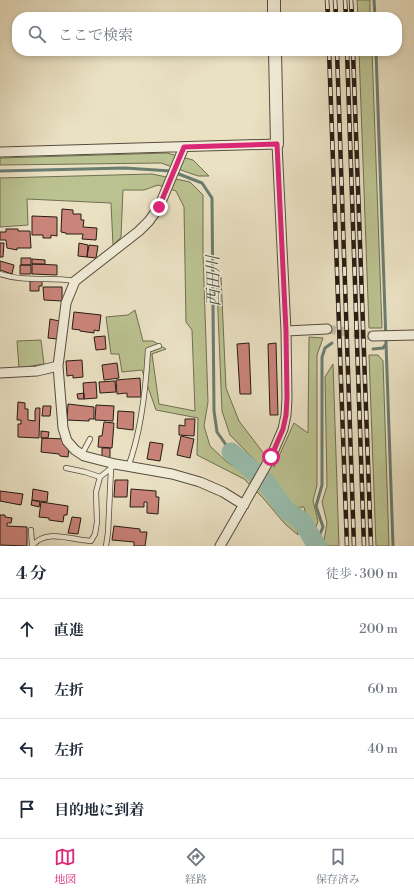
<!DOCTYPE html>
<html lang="ja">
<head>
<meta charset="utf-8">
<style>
	body { margin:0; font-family:"Libre Bodoni","Noto Serif JP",serif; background:#f6f6f7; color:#1f2937 }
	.stop { position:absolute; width:12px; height:12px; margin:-9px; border:3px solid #db2777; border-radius:50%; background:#fff }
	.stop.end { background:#db2777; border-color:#fff; box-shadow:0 1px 4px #0008 }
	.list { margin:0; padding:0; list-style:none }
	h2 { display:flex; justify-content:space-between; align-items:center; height:52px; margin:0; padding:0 16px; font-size:17px }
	h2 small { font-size:13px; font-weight:400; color:#747a83 }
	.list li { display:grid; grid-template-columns:26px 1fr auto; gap:12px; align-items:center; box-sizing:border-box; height:60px; padding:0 16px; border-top:1px solid #e0e1e3 }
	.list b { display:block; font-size:15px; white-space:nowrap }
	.list em { font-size:13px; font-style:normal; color:#747a83 }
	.icon { flex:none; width:22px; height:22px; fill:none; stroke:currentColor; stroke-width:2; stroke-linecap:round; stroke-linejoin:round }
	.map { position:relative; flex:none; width:414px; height:546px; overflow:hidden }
	.search { position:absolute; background:#fff; box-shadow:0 2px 6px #0003; left:12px; right:12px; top:12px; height:44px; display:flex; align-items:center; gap:10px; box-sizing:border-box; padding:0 14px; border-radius:16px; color:#747a83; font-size:15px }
	.sheet { height:292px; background:#fff }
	nav { display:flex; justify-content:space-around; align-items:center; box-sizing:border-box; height:56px; border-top:1px solid #e0e1e3; background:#fff; font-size:11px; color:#747a83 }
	nav a { display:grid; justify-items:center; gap:2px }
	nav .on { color:#db2777 }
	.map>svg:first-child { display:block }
	.green { fill:#bbc291; stroke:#706f52 }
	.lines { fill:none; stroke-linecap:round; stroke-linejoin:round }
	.stream { stroke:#6a7d71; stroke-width:3 }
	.river { stroke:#98beaf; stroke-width:19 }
	.building { fill:#ca847a; stroke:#261c14 }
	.minor-tunnel { stroke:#c3baa0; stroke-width:9; stroke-dasharray:9 4.5; stroke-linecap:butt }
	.service-casing { stroke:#574d40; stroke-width:6 }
	.minor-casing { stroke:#574d40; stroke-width:11 }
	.tertiary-casing { stroke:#574d40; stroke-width:14 }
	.service { stroke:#f1ecd8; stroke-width:4.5 }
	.minor { stroke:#f1ecd8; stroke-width:9 }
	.tertiary { stroke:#f1ecd8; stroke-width:12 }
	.rail-casing { stroke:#261c14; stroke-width:4.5 }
	.rail { stroke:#f1ecd8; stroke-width:3; stroke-dasharray:9; stroke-linecap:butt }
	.route { stroke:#db2777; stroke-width:5 }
	.labels { text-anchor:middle; stroke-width:3; stroke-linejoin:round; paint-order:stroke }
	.water-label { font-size:17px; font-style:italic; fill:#4e554a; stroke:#f1ecd8 }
</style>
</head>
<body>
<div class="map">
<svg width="414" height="546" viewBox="0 0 414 546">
	<rect width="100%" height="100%" fill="#eae1c3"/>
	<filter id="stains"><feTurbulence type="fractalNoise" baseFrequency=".005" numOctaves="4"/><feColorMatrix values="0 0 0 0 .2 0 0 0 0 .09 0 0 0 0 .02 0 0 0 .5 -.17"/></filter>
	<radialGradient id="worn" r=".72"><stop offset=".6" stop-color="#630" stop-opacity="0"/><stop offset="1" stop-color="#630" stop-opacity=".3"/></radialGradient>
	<path class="green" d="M357 0H370V17H358Z
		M359 51H372L382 328H369Z
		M167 153 193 160 209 176H198L161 163 0 165V158Z
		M152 174 190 182 203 195V252L208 402 204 426 210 446 227 462 259 482 297 528 298 535 285 524 263 498 244 479 197 455 198 418 156 410 142 370 122 372 119 354H111L106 317 128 315 135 310 143 341H153L166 349 152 354 159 404 195 411 192 330 186 322 184 207 176 191 158 185 144 190H123L121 237 113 245 111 203 27 199 28 225 0 227V178Z
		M221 277 226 388 239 421 274 467 294 423 308 433 309 337 323 338 317 355V485L313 501 318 521 315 530 307 520 304 507 289 508 270 476 230 435 222 411 217 288Z
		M41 340 44 364 19 368 17 341Z
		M369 355H378L383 361 389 546H376Z
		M333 364 339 546H323L327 523 322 502 327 486 325 377Z"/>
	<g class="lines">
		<path class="stream" d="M374 0 375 17
			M376 51 393 546
			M0 171 125 168 171 171 202 183 212 198 214 411 217 432 231 452
			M373 349 383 348 386 344
			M316 543 323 527 316 506 322 485V357L325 348 332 343"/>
		<path class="river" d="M231 452 265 481 286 510 302 521 317 546"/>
	</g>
	<path class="building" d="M62 209 73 210V214H81V220H84L83 227 97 228 96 240 82 239 83 234H66V233L61 232Z
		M32 216 57 217V236L51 235V238H43V235H32Z
		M6 229H18V231H30L31 248H17V250L7 248 6 240H0V232H6Z
		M0 243H4L3 257H0Z
		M79 243 88 245 87 257 78 256Z
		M89 245 98 246 96 258 87 257Z
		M21 258H31V265H21Z
		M32 259 45 260V264H32Z
		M0 261 14 265 12 274 0 270Z
		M32 264 57 265V275L32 274Z
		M20 265H31V274H20Z
		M30 281H42V286H39V291H30Z
		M43 287H62V301L44 300Z
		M74 312 101 315 99 331 94 330V333L80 331V330L72 329Z
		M50 319 59 321 57 339 48 338Z
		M105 336 106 349 96 350 94 337Z
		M249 343 251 394H240L237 344Z
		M276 343 278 415H270L268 344Z
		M82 360 83 377 73 378V375L67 376 66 361Z
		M117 363 119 378 104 380 102 365Z
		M140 378 141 397H127V393L117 394 116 380Z
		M115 381 116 392 100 393 99 382Z
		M96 382 97 398 84 399 83 383Z
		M84 393V399H78L77 394Z
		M18 402 25 403V409H28V420L35 421V411L36 408H40L39 438 18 437V424H21V420H17Z
		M68 404 94 407V419H89V421L67 420Z
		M96 405 114 406 113 421 95 420Z
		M43 406H51L50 416H42Z
		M118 411 134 412 133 430 117 428Z
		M185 419H195L194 436 179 435V425L185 426Z
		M104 422 114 423 112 448 98 447 99 436H102Z
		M41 431 49 432 48 438H41Z
		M181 436 194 439 190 458 177 455Z
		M42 438 64 439 69 446 68 457 60 456 59 454 41 452Z
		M150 442 163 444 160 461 147 459Z
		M102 448H110V458L102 457Z
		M115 480H128L127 497H114Z
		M33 489 48 492 47 502 32 500Z
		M131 489 156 491V497H159L158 514 147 513V502H144V507H130Z
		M0 491 23 494 21 505 0 501Z
		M32 500 40 502 39 507 31 505Z
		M41 502 68 506 67 515H64L63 522 49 520V518L39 517Z
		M0 515H5V517L12 518 11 523H7V526L27 527V546L0 545Z
		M72 517 81 518 78 534 68 533Z
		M114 526 140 529V532H147L145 546H134V542L112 540Z"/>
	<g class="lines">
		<path class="minor-tunnel" d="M327 329 373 336"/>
		<g class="service-casing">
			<path id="service" d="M0 274C24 282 50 277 75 281
				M82 454 90 439
				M128 467C141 433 146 386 148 350L159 346
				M66 468 85 472 100 477
				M31 530 32 545
				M32 546C46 528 72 540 91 541L95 534 97 522 96 492 100 477 115 465
				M106 546 108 533 111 469"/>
		</g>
		<g class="minor-casing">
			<path id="minor" d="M184 147 159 207 149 221 139 231 75 281 66 303 58 366 63 428 67 441 75 450 84 456 115 464 172 474 200 482 223 492 244 505
				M0 152 277 144 286 331 287 398 286 415 283 429 271 457 220 546
				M286 331 327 329
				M373 336 414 335
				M0 373 37 371 58 366"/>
		</g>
		<g class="tertiary-casing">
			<path id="tertiary" d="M274 0V17
				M275 51 277 144"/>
		</g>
		<use href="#service" class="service"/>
		<use href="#minor" class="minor"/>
		<use href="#tertiary" class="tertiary"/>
		<g class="rail-casing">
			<path id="rail" d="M327 0 328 17
				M335 0 336 17
				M345 0 346 17
				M351 0 352 17
				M329 51 347 546
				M337 51 354 546
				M347 51 364 546
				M353 51 371 546"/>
		</g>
		<use href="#rail" class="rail"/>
	</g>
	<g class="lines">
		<path class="route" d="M159 207 184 147 277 144 286 331 287 398 286 415 283 429 271 457"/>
	</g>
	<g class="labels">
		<g class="water-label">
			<text transform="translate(213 281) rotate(-91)" y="6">西田川</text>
		</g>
	</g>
	<rect width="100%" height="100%" filter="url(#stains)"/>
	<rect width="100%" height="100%" fill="url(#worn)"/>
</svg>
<div class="stop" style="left:271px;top:457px"></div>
<div class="stop end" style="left:159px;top:207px"></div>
<div class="search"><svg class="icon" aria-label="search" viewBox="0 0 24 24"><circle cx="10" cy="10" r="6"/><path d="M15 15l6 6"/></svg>ここで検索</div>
</div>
<section class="sheet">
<h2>4 分<small>徒歩 · 300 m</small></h2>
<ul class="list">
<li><svg class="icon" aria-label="ahead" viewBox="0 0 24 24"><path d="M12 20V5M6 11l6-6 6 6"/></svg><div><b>直進</b></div><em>200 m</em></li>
<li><svg class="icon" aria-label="left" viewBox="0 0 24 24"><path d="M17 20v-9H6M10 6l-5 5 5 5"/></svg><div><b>左折</b></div><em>60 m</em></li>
<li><svg class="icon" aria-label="left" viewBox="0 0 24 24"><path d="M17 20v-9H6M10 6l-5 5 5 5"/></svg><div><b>左折</b></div><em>40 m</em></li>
<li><svg class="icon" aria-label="arrive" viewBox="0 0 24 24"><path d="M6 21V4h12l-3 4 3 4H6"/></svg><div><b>目的地に到着</b></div></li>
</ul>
</section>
<nav>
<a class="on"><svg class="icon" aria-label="map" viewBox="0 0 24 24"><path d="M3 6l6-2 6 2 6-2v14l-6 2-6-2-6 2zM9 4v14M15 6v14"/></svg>地図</a>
<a><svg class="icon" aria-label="directions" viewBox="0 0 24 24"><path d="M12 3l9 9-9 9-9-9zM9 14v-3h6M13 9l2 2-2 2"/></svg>経路</a>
<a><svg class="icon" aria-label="saved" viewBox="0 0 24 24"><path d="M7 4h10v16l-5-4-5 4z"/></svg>保存済み</a>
</nav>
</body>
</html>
